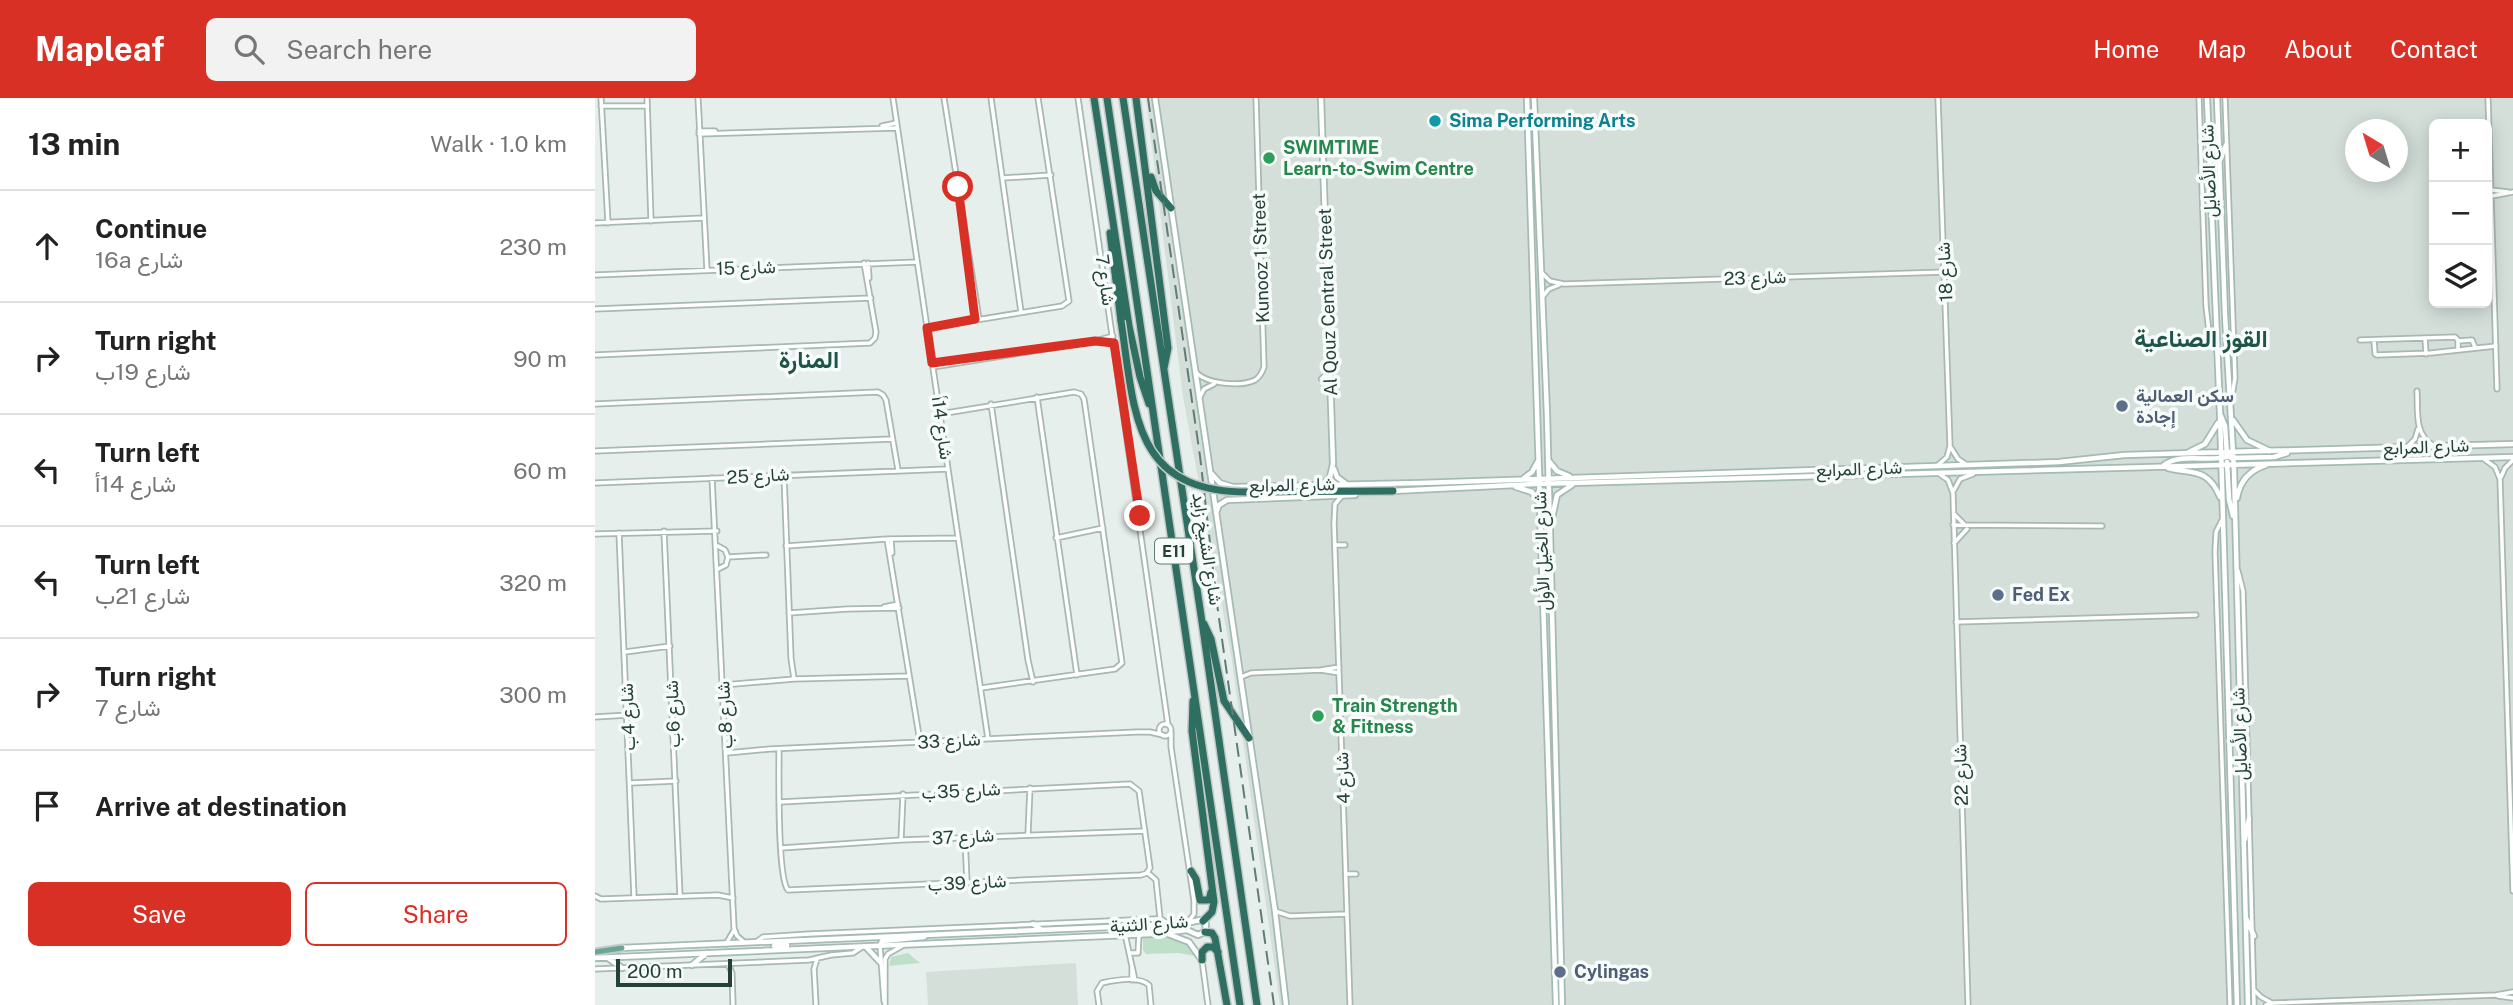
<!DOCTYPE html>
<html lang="en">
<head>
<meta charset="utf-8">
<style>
	body { margin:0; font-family:"Public Sans",Vazirmatn,sans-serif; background:#f2f2f2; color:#222 }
	.controls { position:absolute; right:21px; top:21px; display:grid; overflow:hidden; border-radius:10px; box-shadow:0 4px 18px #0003 }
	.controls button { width:63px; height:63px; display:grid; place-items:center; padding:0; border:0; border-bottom:2px solid #e0e0e0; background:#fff; color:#222; font:35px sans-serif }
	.compass { position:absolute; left:1750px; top:21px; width:63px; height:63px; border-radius:50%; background:#fff; box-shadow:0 4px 18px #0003; rotate:322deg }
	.scale { position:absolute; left:21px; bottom:18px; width:116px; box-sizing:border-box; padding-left:7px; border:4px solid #24423a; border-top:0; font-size:19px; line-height:24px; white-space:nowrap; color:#24423a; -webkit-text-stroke:5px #f7fbf9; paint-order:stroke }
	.stop { position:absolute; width:21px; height:21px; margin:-16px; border:5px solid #d93025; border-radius:50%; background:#fff }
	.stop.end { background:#d93025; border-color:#fff; box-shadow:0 2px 7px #0008 }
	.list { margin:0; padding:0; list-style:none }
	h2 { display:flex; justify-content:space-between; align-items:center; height:91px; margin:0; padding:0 28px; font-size:30px }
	h2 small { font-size:23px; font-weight:400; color:#767676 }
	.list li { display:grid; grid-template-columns:46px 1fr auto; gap:21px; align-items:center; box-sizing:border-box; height:112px; padding:0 28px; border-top:2px solid #e0e0e0 }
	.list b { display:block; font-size:26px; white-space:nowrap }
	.list p { margin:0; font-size:23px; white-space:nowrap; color:#767676 }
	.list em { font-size:23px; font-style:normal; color:#767676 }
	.actions { display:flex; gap:14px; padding:21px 28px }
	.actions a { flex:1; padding:16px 0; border:2px solid #d93025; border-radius:10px; text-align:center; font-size:24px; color:#d93025 }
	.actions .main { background:#d93025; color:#fff }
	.icon { flex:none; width:38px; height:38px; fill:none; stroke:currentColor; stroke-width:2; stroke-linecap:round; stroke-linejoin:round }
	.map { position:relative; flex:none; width:1918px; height:907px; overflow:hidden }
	header { display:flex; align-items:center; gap:42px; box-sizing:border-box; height:98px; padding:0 35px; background:#d93025; color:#fff }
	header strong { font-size:33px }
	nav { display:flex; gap:38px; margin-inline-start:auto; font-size:24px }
	.search { width:490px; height:63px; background:#f2f2f2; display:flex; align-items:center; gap:18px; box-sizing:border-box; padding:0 24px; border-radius:10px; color:#767676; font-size:26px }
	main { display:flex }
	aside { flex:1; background:#fff }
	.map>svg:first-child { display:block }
	.built { fill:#d4dfda; fill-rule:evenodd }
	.green { fill:#bfe0c8 }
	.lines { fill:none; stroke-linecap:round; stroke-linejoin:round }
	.street-casing { stroke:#a8b8b2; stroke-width:7 }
	.secondary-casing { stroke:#a4bbb3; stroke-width:8 }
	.primary-casing { stroke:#c2cac8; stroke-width:9 }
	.highway-casing { stroke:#c2cac8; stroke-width:10 }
	.street { stroke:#fff; stroke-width:3.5 }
	.secondary { stroke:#fff; stroke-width:4.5 }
	.primary { stroke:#6aa596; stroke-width:5 }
	.highway { stroke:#2f6f62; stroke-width:7 }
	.rail { stroke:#5f7d75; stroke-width:2; stroke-dasharray:14 7; stroke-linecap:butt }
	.highway-bridge-casing { stroke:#c2cac8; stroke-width:10; stroke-linecap:butt }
	.highway-bridge { stroke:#2f6f62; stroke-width:7 }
	.route { stroke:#d93025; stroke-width:9 }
	.culture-dot { fill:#0f9aa8; stroke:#f7fbf9; stroke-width:2.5 }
	.leisure-dot { fill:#2e9e5b; stroke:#f7fbf9; stroke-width:2.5 }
	.service-dot { fill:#5c6f8a; stroke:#f7fbf9; stroke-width:2.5 }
	.labels { text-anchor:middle; stroke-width:7; stroke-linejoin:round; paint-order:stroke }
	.shield { fill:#f7fbf9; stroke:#637a73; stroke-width:2 }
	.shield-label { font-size:16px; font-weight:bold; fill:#24423a }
	.culture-label { font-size:18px; font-weight:bold; fill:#0d838f; stroke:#f7fbf9; text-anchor:start }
	.leisure-label { font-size:18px; font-weight:bold; fill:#27864d; stroke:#f7fbf9; text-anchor:start }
	.street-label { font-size:18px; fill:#24423a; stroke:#f7fbf9 }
	.service-label { font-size:18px; font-weight:bold; fill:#4e5e75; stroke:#f7fbf9; text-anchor:start }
	.district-label { font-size:24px; font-weight:bold; fill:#1f5548; stroke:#f7fbf9 }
</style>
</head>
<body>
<header>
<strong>Mapleaf</strong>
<div class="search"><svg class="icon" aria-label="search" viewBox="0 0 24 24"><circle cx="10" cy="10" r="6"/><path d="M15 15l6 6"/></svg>Search here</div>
<nav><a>Home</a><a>Map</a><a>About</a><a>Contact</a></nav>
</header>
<main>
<aside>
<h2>13 min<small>Walk · 1.0 km</small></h2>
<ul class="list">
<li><svg class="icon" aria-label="ahead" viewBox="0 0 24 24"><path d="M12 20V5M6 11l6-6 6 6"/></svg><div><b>Continue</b><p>16a شارع</p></div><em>230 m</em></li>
<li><svg class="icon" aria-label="right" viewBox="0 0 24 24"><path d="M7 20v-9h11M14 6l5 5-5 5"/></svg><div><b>Turn right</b><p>شارع 19ب</p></div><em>90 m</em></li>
<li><svg class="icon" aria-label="left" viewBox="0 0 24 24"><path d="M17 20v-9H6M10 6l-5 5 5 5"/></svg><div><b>Turn left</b><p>شارع 14أ</p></div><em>60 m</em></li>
<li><svg class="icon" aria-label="left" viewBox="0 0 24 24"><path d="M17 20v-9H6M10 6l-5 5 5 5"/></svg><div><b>Turn left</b><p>شارع 21ب</p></div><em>320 m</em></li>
<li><svg class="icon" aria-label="right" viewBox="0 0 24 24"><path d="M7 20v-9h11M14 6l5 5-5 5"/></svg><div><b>Turn right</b><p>شارع 7</p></div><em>300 m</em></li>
<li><svg class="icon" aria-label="arrive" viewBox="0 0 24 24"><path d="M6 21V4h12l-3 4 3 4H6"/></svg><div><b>Arrive at destination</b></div></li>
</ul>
<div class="actions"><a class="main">Save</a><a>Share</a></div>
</aside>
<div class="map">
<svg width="1918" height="907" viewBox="0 0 1918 907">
	<rect width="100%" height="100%" fill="#e6efeb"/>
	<path class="built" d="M551 0H1918V907H685L636 557 588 299ZM1839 26H1892V205H1839ZM1760 32H1802V74H1760Z
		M481 865 483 907H333L331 874Z"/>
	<path class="green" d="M552 839C573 838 592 837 601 858L583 855 551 856 548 852V841Z
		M313 855 325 865 294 868 296 859Z"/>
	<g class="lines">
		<g class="street-casing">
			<path id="street" d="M6 0 13 125
				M52 0 56 123
				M103 0 112 172
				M298 0 393 641
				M349 0 384 221
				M396 0 426 214
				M483 0 573 627
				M1343 0 1355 348 1352 359 1343 367
				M1604 0 1611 208 1614 234 1621 251
				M1630 0 1640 280 1636 304
				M1893 0 1902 291
				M6 8H52
				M287 28 301 25
				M104 33H120
				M104 36 301 30
				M408 80 456 77
				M1896 92 1913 94
				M1897 98 1918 94
				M0 125 108 120
				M273 165 274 180
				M947 175 955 183 969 186 1350 174
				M0 177 322 164
				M948 198 954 191 964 187
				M0 211 276 200
				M332 230 467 208 474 203 443 0
				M1830 240 1831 256
				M1765 242 1860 239 1863 242V252
				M1779 242 1780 256 1782 257 1836 255 1901 248
				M502 243 519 245
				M1863 243 1877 242 1880 249
				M0 257 275 245 280 240 281 234 269 165
				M338 269 500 243 518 238
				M601 274C611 286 646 289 660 282 665 279 667 275 669 269L661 0
				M1822 293C1823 312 1819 337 1838 347
				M442 299 482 577
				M605 299 609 291 619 286
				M0 306 283 294 288 297 291 302 303 372
				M396 306 433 562 438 584
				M345 316 479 294 486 296 489 301 527 565 520 571 386 590
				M1813 348 1820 341 1823 331
				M1356 350 1363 361 1372 367
				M0 353 297 341
				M1889 361 1900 369 1905 381 1918 793
				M1343 375 1353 382 1358 395 1373 907
				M189 377 196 560 199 581
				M1906 379 1910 370 1918 362
				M117 380 139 830 142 838 149 844
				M0 385 353 371
				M1359 392 1365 381 1378 376
				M746 399 740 406 739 425 755 907
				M1359 416 1370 427
				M1627 422 1621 434 1620 454 1635 907
				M1358 427 1507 428
				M69 433 85 798
				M24 435 39 799
				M0 436 122 433
				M461 440 508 430
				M292 441 325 644
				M296 441 297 455
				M1359 445 1372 431
				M740 447H750
				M123 448 130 452 133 459 131 467 123 471
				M191 448 292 441 363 440
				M133 459 171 457
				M1643 473 1648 493 1659 907
				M289 509 303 506
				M194 515 252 511 304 510
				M1361 524 1601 517
				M30 554 75 548
				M726 572 744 569
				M646 579 656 575 726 572 744 575
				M128 587 199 581 314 578
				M0 619 33 617
				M564 632a6 6 0 1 1 12 0a6 6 0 1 1-12 0Z
				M576 635V649L599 803V816L593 824
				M184 651C184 673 182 780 193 792L546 777 552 775 555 770 544 693 535 686 185 704
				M132 655 175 651 542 634H555L568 637
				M36 685 81 683
				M433 736 435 690
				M370 739 372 785
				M306 742 308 696
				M186 750 306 742 550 733
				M552 774 561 782 565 820
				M751 776H761
				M0 798 6 801 123 797 138 800
				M680 813 695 818 752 816
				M530 836 540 882
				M161 844 168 839 214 836 559 821H566L575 827
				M131 846 139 832
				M285 848 289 903
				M534 855H543L544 836
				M607 862 613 907
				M133 866 137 875 138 907
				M0 871 214 862 236 857 258 855 267 849
				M537 882V869
				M1659 892 1666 899 1675 904
				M1903 898 1918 900
				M221 907 219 871 222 861
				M290 907V861L293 856 307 848
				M504 907 502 893 507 885C520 882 544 878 554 887L556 907
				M1671 907 1677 905 1901 897 1918 894"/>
		</g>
		<g class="secondary-casing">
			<path id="secondary" d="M560 0 680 813 691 907
				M726 0 738 366 735 379 728 386
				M932 0 961 907
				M939 0 952 316 967 907
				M1612 0 1625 316 1642 907
				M1622 0 1630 217 1639 372 1653 907
				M1625 62 1631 47
				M727 281 735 273
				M1626 318 1630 328 1632 357
				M1638 322 1652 342 1675 353
				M1594 354 1610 346 1623 325
				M1636 360 1679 359 1692 355
				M953 362 962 373 974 378
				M1632 364 1634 401 1638 418
				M1569 367C1587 354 1615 365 1635 358
				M1573 370C1598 376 1613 370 1625 399
				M739 371 742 379 750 385
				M615 374 625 385 638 389 825 385 1464 364 1529 357 1918 346
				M929 380 937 374 943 363
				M921 389 937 394 944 405
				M797 393 939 386 1918 359
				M1642 400C1645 382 1655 372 1671 367
				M621 415 624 407 632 402 760 397
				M956 425 962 397 977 387
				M1650 741 1654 721
				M1651 820 1659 838
				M438 826 447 832
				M573 836 594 844 606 861
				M179 848H192L191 843
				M285 848 287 843 329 839
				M271 849 285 864
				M0 860 557 836 592 832 603 837 610 834 611 826 605 822 587 826 25 850
				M13 860 27 870
				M97 867 112 855"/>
		</g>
		<g class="primary-casing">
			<path id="primary" d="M0 854 27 850"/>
		</g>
		<g class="highway-casing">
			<path id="highway" d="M499 0 534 228 545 279 554 306
				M512 0 645 907
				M528 0 607 524 662 907
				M541 0 573 250 569 270
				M556 79 561 93 576 110
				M515 135 526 223
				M657 394 798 393
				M609 526 616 541 629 603 654 640
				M598 603 597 633 619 804 617 814 608 823
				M596 773 601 781 605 802H614L616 794
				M610 834 617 835 620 840 632 907
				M607 862V854L612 849H618L623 854"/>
		</g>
		<use href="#street" class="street"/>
		<use href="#secondary" class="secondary"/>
		<use href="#primary" class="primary"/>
		<use href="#highway" class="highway"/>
		<path class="rail" d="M553 0 605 358 622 506 679 907"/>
		<g class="highway-bridge-casing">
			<path id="highway-bridge" d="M526 223C540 315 537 396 657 394"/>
		</g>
		<use href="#highway-bridge" class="highway-bridge"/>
	</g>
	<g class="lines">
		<path class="route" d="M363 89 380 221 332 230 337 265 500 243 519 245 545 418"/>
	</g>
	<circle class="culture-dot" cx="840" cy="23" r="7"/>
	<g class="leisure-dot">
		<circle cx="674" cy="60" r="7"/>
		<circle cx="723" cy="618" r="7"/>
	</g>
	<g class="service-dot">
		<circle cx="1527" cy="308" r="7"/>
		<circle cx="1403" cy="497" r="7"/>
		<circle cx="965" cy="874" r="7"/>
	</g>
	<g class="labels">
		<rect class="shield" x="560" y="440.5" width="38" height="25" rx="5"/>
		<g class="shield-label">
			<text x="579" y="459">E11</text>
		</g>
		<g class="culture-label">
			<text x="854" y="29">Sima Performing Arts</text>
		</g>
		<g class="leisure-label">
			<text x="688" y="56">SWIMTIME<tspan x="688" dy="21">Learn-to-Swim Centre</tspan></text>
			<text x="737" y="614">Train Strength<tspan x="737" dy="21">&amp; Fitness</tspan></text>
		</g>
		<g class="street-label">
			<text transform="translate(1614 73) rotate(-92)" y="6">شارع الأصايل</text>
			<text transform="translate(666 160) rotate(-92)" y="6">Kunooz 1 Street</text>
			<text transform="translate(151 170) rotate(-2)" y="6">شارع 15</text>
			<text transform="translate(1350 174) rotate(-93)" y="6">شارع 18</text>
			<text transform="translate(1160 180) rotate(-2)" y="6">شارع 23</text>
			<text transform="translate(510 182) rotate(82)" y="6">شارع 7</text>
			<text transform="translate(733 204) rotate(-92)" y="6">Al Qouz Central Street</text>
			<text transform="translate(347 330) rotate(82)" y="6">شارع 14أ</text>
			<text transform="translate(1831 349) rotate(-2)" y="6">شارع المرابع</text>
			<text transform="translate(1264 371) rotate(-2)" y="6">شارع المرابع</text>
			<text transform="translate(163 378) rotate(-3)" y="6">شارع 25</text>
			<text transform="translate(697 387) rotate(-1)" y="6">شارع المرابع</text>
			<text transform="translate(612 451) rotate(81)" y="6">شارع الشيخ زايد</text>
			<text transform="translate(947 453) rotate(-92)" y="6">شارع الخيل الأول</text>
			<text transform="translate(78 616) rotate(-92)" y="6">شارع 6ب</text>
			<text transform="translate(130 617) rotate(-93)" y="6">شارع 8ب</text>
			<text transform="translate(33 619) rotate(-92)" y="6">شارع 4ب</text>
			<text transform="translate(1645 636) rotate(-92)" y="6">شارع الأصايل</text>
			<text transform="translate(354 643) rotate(-3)" y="6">شارع 33</text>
			<text transform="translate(1366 677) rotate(-92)" y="6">شارع 22</text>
			<text transform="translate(748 680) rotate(-92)" y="6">شارع 4</text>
			<text transform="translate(366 693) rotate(-3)" y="6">شارع 35ب</text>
			<text transform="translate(368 739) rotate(-3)" y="6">شارع 37</text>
			<text transform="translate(372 785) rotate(-3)" y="6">شارع 39ب</text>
			<text transform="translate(554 826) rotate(-4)" y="6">شارع الثنية</text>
		</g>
		<g class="service-label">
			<text x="1541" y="304">سكن العمالية<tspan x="1541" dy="21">إجادة</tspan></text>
			<text x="1417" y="503">Fed Ex</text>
			<text x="979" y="880">Cylingas</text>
		</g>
		<g class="district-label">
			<text x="1606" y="249">القوز الصناعية</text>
			<text x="214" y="270">المنارة</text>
		</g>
	</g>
</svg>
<div class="controls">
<button>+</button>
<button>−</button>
<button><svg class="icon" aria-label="layers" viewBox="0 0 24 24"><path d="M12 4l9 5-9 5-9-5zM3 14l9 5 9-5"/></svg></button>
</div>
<svg class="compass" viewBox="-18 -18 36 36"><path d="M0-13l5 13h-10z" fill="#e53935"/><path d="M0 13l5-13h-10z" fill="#767676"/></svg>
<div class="scale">200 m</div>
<div class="stop" style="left:363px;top:89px"></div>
<div class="stop end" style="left:545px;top:418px"></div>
</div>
</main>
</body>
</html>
